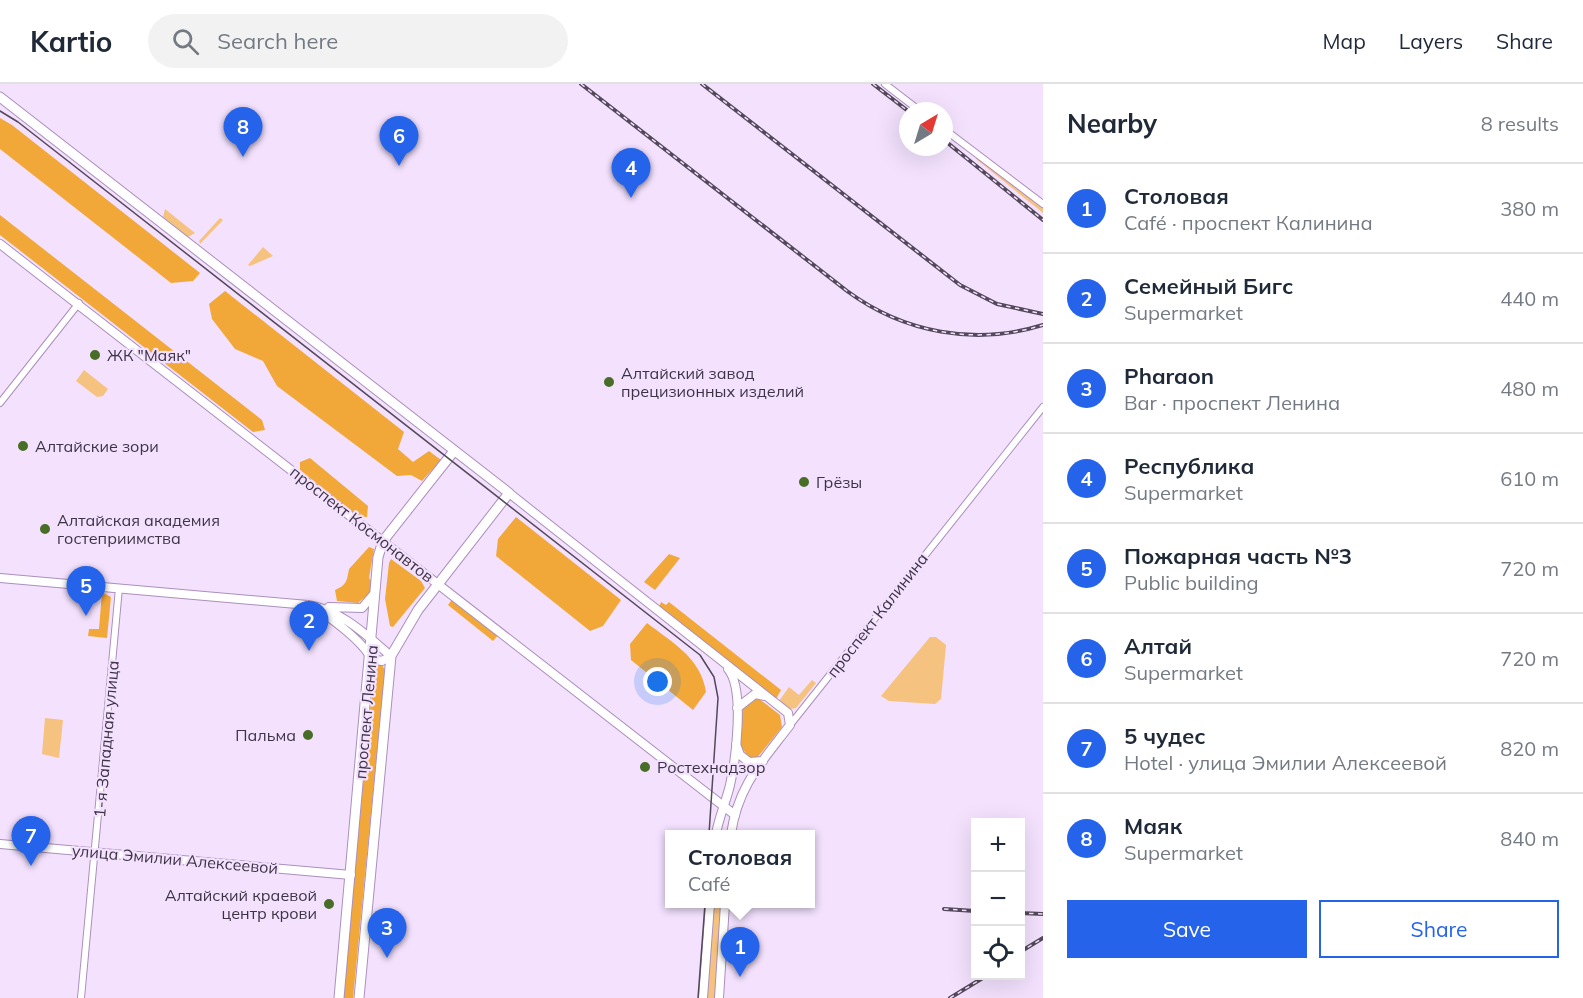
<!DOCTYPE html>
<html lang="en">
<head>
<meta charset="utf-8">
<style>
	body { margin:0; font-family:Mulish,sans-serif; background:#f2f2f3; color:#1f2937 }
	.controls { position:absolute; right:18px; bottom:18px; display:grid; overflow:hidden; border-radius:0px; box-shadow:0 6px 24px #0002 }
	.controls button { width:54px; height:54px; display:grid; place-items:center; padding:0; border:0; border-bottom:2px solid #e0e1e3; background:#fff; color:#1f2937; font:30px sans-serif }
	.compass { position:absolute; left:899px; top:18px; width:54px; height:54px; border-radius:50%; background:#fff; box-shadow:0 6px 24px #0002; rotate:38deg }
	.you { position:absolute; left:658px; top:598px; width:21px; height:21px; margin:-15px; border:4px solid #fff; border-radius:50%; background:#1a73e8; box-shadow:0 0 0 9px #1a73e833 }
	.badge { display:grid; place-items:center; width:39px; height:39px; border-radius:50%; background:#2563eb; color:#fff; font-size:20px; font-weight:700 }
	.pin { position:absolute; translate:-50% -50px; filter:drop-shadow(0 2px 3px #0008) }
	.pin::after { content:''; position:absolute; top:32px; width:21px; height:18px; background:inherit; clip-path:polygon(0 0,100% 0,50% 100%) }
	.popup { position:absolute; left:665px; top:746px; width:150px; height:78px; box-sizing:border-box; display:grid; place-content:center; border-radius:0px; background:#fff; filter:drop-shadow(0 2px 4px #0005); font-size:20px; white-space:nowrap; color:#747a83 }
	.popup b { font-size:22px; color:#1f2937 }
	.popup::after { content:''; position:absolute; left:50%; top:100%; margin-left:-12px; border:12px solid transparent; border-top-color:#fff }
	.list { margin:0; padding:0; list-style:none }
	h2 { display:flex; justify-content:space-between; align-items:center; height:78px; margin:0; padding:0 24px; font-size:26px }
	h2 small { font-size:20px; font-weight:400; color:#747a83 }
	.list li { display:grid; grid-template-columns:39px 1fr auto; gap:18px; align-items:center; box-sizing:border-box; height:90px; padding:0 24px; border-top:2px solid #e0e1e3 }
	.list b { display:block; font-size:22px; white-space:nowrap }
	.list p { margin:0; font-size:20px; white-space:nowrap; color:#747a83 }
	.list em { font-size:20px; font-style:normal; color:#747a83 }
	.actions { display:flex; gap:12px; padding:18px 24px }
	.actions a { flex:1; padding:14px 0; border:2px solid #2563eb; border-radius:0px; text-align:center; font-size:21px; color:#2563eb }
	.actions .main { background:#2563eb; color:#fff }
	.icon { flex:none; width:33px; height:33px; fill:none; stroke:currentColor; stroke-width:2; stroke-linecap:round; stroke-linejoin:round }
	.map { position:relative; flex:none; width:1043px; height:914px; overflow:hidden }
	header { display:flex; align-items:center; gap:36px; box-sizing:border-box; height:84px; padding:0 30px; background:#fff; border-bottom:2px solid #e0e1e3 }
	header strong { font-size:28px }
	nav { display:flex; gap:33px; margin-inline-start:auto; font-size:21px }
	.search { width:420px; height:54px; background:#f2f2f3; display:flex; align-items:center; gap:15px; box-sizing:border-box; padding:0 21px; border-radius:33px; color:#747a83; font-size:22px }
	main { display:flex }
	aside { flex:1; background:#fff }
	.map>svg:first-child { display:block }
	.green { fill:#f6c27f }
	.forest { fill:#f2a839 }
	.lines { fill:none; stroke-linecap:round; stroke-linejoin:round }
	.minor-casing { stroke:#ab8fbc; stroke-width:8 }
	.tertiary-casing { stroke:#ab8fbc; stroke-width:10 }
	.secondary-casing { stroke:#ab8fbc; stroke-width:10 }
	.primary-casing { stroke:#ab8fbc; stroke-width:11 }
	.minor { stroke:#fff; stroke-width:6 }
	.tertiary { stroke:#fff; stroke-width:8 }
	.secondary { stroke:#fff; stroke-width:8 }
	.primary { stroke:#fff; stroke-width:9 }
	.tram { stroke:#54485b; stroke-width:1.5 }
	.rail-casing { stroke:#54485b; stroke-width:4 }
	.rail { stroke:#f3e1fe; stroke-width:1.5; stroke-dasharray:4.5; stroke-linecap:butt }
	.poi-dot { fill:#486d27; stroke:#f3e1fe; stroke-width:2 }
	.labels { text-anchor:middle; stroke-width:4.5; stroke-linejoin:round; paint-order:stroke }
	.poi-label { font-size:16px; fill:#3e3345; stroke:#f3e1fe; text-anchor:start }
	.street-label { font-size:16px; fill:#3e3345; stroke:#f3e1fe }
</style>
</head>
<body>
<header>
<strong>Kartio</strong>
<div class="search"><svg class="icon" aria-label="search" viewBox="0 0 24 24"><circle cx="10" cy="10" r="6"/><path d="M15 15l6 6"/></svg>Search here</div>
<nav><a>Map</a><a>Layers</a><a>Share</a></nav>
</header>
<main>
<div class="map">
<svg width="1043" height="914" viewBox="0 0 1043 914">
	<rect width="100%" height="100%" fill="#f3e1fe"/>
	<path class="green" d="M976 72 1043 123V129L976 75Z
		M165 125 195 149 188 153 163 133Z
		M220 134 223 136 200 160 199 157Z
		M263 163 273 172 250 182 248 181Z
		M84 286 108 305 103 312 97 313 76 297Z
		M930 553H936L946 561 941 615 935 620 889 617 881 612Z
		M812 596 816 599 796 624 790 625 779 617 789 603 799 611Z
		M45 634 63 636 59 674 42 670Z
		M713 820H722L715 914H707Z"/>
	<path class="forest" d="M0 34 12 41 200 189 193 197 171 199 0 65Z
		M0 131 262 336 265 346 253 348 0 151Z
		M225 207 404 348 398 365 413 378 429 367 441 376 422 397 411 391 397 392 277 302 263 277 235 265 212 235 209 220Z
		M310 374 368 422 367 433H359L300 386V378Z
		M516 433 621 516 603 542 590 547 496 472 498 455Z
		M369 463 374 465 369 494 372 498 371 508 358 519 337 517 335 506C347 501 347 496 349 485Z
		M669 470 680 474 655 506 644 498Z
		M391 475 421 497 425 504 393 543 390 542 385 515 389 479Z
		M102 508 111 513 107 554 88 552 89 545H99Z
		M453 514 499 550 493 557 448 521Z
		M661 518 666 521 669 518 781 606 776 615 659 523Z
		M647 539C673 559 701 574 706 608L693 626 631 576 630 560Z
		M377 580 382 581 385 586 353 914H343L374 584Z
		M752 614H758L780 631 782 643 757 674 750 675 739 660 743 622Z"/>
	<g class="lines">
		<g class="minor-casing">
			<path id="minor" d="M885 0 920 27
				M944 45 1043 120
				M0 319 79 219
				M790 641 1043 323
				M81 914 119 504"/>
		</g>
		<g class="tertiary-casing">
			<path id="tertiary" d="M0 160 735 731
				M0 494 308 521C341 526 366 551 391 572L382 577 371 575C365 559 324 527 308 521
				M329 523 362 524 373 511
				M0 760 351 791"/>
		</g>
		<g class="secondary-casing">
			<path id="secondary" d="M509 409 788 629 790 641C761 679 738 702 731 750
				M737 624 755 610 765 612
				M736 660 740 671 749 678 763 677
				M716 750C719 733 726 718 730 701 736 675 745 605 728 585
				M703 914 710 820
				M719 914 725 820"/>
		</g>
		<g class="primary-casing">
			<path id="primary" d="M0 13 509 409 418 526 391 572 359 914
				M339 914 378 473 383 457 454 367"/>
		</g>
		<use href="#minor" class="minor"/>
		<use href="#tertiary" class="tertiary"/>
		<use href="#secondary" class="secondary"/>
		<use href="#primary" class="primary"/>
		<path class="tram" d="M0 27 18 38 700 571 714 593 718 614 709 750
			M698 914 705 820"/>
		<g class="rail-casing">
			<path id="rail" d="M581 0 847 207C904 249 975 262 1043 241
				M702 0 960 201 997 220 1043 230
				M873 0 908 27
				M944 56 1043 136
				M944 825 975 827
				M1020 829 1043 830
				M1020 868 1043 854
				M950 914 986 892"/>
		</g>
		<use href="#rail" class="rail"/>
	</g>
	<g class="poi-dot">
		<circle cx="95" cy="271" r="6"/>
		<circle cx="609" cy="298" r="6"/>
		<circle cx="23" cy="362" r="6"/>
		<circle cx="804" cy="398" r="6"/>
		<circle cx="45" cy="445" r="6"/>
		<circle cx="308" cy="651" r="6"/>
		<circle cx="645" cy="683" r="6"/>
		<circle cx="329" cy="820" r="6"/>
	</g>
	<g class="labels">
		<g class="poi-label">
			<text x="107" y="277">ЖК "Маяк"</text>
			<text x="621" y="295">Алтайский завод<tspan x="621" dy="18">прецизионных изделий</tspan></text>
			<text x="35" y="368">Алтайские зори</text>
			<text x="816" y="404">Грёзы</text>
			<text x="57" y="442">Алтайская академия<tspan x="57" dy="18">гостеприимства</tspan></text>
			<text x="296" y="657" text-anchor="end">Пальма</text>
			<text x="657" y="689">Ростехнадзор</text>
			<text x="317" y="817" text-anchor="end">Алтайский краевой<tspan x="317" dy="18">центр крови</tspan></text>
		</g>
		<g class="street-label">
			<text transform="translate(362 440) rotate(38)" y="6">проспект Космонавтов</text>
			<text transform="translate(877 531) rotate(-52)" y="6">проспект Калинина</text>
			<text transform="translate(366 628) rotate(-85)" y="6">проспект Ленина</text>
			<text transform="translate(106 655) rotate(-85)" y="6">1-я Западная улица</text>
			<text transform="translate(175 775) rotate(5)" y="6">улица Эмилии Алексеевой</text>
		</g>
	</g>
</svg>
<div class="controls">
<button>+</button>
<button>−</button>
<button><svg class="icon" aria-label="locate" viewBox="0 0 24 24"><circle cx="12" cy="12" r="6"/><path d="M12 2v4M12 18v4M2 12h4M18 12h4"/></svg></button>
</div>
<svg class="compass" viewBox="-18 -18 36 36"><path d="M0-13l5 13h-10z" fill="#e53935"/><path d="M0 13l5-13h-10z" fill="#747a83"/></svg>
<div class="you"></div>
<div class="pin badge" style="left:740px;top:893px">1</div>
<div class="popup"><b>Столовая</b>Café</div>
<div class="pin badge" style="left:309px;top:567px">2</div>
<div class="pin badge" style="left:387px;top:874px">3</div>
<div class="pin badge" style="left:631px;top:114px">4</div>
<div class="pin badge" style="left:86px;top:532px">5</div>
<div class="pin badge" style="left:399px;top:82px">6</div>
<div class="pin badge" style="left:31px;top:782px">7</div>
<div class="pin badge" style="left:243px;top:73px">8</div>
</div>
<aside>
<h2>Nearby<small>8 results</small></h2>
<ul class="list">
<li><span class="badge">1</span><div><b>Столовая</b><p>Café · проспект Калинина</p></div><em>380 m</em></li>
<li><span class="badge">2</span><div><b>Семейный Бигс</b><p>Supermarket</p></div><em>440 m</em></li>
<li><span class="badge">3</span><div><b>Pharaon</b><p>Bar · проспект Ленина</p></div><em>480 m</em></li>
<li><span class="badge">4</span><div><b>Республика</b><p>Supermarket</p></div><em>610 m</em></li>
<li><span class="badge">5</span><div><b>Пожарная часть №3</b><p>Public building</p></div><em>720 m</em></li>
<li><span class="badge">6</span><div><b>Алтай</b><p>Supermarket</p></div><em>720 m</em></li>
<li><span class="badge">7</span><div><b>5 чудес</b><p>Hotel · улица Эмилии Алексеевой</p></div><em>820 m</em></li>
<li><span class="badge">8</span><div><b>Маяк</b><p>Supermarket</p></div><em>840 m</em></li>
</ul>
<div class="actions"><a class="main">Save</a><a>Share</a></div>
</aside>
</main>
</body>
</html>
